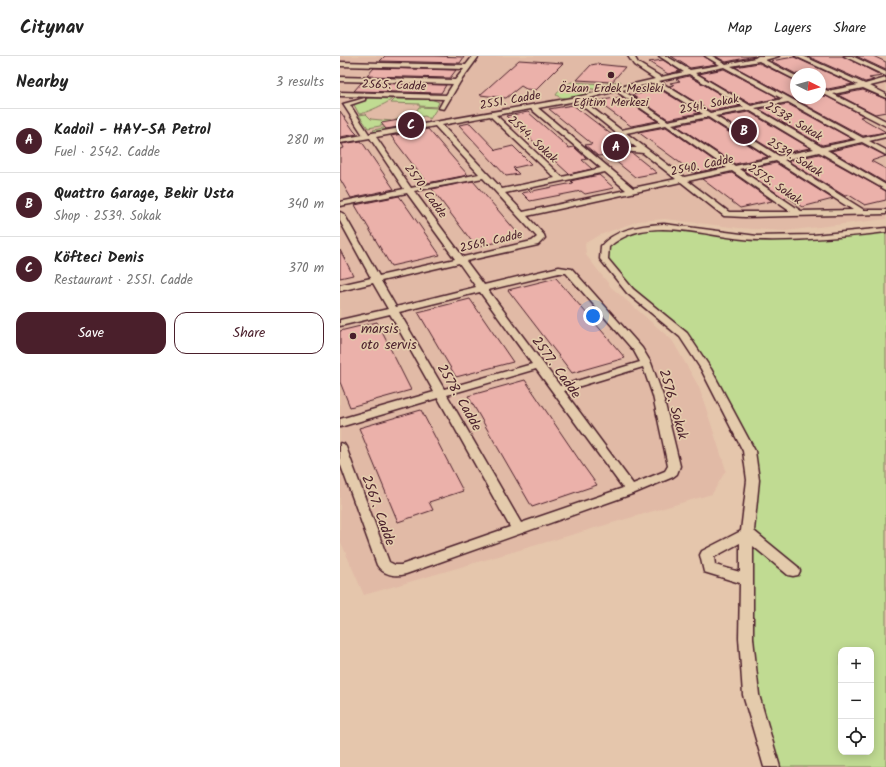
<!DOCTYPE html>
<html lang="en">
<head>
<meta charset="utf-8">
<style>
	body { margin:0; font-family:Kalam,sans-serif; background:#f2f2f2; color:#222 }
	.controls { position:absolute; right:12px; bottom:12px; display:grid; overflow:hidden; border-radius:8px; box-shadow:0 2px 10px #0003 }
	.controls button { width:36px; height:36px; display:grid; place-items:center; padding:0; border:0; border-bottom:1px solid #e0e0e0; background:#fff; color:#222; font:20px sans-serif }
	.compass { position:absolute; left:450px; top:12px; width:36px; height:36px; border-radius:50%; background:#fff; box-shadow:0 2px 10px #0003; rotate:95deg }
	.you { position:absolute; left:253px; top:260px; width:14px; height:14px; margin:-10px; border:3px solid #fff; border-radius:50%; background:#1a73e8; box-shadow:0 0 0 6px #1a73e833 }
	.badge { display:grid; place-items:center; width:26px; height:26px; border-radius:50%; background:#4a1f2b; color:#fff; font-size:13px; font-weight:700 }
	.pin { position:absolute; translate:-50% -50%; border:2px solid #fff; box-shadow:0 1px 4px #0006 }
	.list { margin:0; padding:0; list-style:none }
	h2 { display:flex; justify-content:space-between; align-items:center; height:52px; margin:0; padding:0 16px; font-size:17px }
	h2 small { font-size:13px; font-weight:400; color:#767676 }
	.list li { display:grid; grid-template-columns:26px 1fr auto; gap:12px; align-items:center; box-sizing:border-box; height:64px; padding:0 16px; border-top:1px solid #e0e0e0 }
	.list b { display:block; font-size:15px; white-space:nowrap }
	.list p { margin:0; font-size:13px; white-space:nowrap; color:#767676 }
	.list em { font-size:13px; font-style:normal; color:#767676 }
	.actions { display:flex; gap:8px; padding:12px 16px }
	.actions a { flex:1; padding:9px 0; border:1px solid #4a1f2b; border-radius:12px; text-align:center; font-size:14px; color:#4a1f2b }
	.actions .main { background:#4a1f2b; color:#fff }
	.icon { flex:none; width:22px; height:22px; fill:none; stroke:currentColor; stroke-width:2; stroke-linecap:round; stroke-linejoin:round }
	.map { position:relative; flex:none; width:546px; height:711px; overflow:hidden }
	header { display:flex; align-items:center; gap:24px; box-sizing:border-box; height:56px; padding:0 20px; background:#fff; border-bottom:1px solid #e0e0e0 }
	header strong { font-size:19px }
	nav { display:flex; gap:22px; margin-inline-start:auto; font-size:14px }
	main { display:flex }
	aside { flex:1; background:#fff }
	.map>svg:first-child { display:block }
	.built { fill:#e1baa6; fill-rule:evenodd }
	.green { fill:#c0db92; stroke:#857d5e; fill-rule:evenodd }
	.building { fill:#ebb1aa; stroke:#4a1f2b }
	.lines { fill:none; stroke-linecap:round; stroke-linejoin:round }
	.minor-casing { stroke:#4a1f2b; stroke-width:3 }
	.minor { fill:#e4cbac; fill-rule:evenodd }
	.poi-dot { fill:#4a1f2b; stroke:#e4cbac; stroke-width:1.5 }
	.labels { text-anchor:middle; stroke-width:3.5; stroke-linejoin:round; paint-order:stroke }
	.far-street-label { font-size:12px; fill:#4a1f2b; stroke:#e4cbac }
	.far-poi-label { font-size:12px; fill:#4a1f2b; stroke:#e4cbac }
	.poi-label { font-size:14px; fill:#4a1f2b; stroke:#e4cbac; text-anchor:start }
	.street-label { font-size:14px; fill:#4a1f2b; stroke:#e4cbac }
</style>
</head>
<body>
<header>
<strong>Citynav</strong>
<nav><a>Map</a><a>Layers</a><a>Share</a></nav>
</header>
<main>
<aside>
<h2>Nearby<small>3 results</small></h2>
<ul class="list">
<li><span class="badge">A</span><div><b>Kadoil - HAY-SA Petrol</b><p>Fuel · 2542. Cadde</p></div><em>280 m</em></li>
<li><span class="badge">B</span><div><b>Quattro Garage, Bekir Usta</b><p>Shop · 2539. Sokak</p></div><em>340 m</em></li>
<li><span class="badge">C</span><div><b>Köfteci Denis</b><p>Restaurant · 2551. Cadde</p></div><em>370 m</em></li>
</ul>
<div class="actions"><a class="main">Save</a><a>Share</a></div>
</aside>
<div class="map">
<svg width="546" height="711" viewBox="0 0 546 711">
	<rect width="100%" height="100%" fill="#e5c6ac"/>
	<filter id="ink" filterUnits="userSpaceOnUse"><feTurbulence type="fractalNoise" baseFrequency=".025" numOctaves="2"/><feDisplacementMap in="SourceGraphic" scale="8" xChannelSelector="R" yChannelSelector="G"/><feConvolveMatrix kernelMatrix="1 2 1 2 8 2 1 2 1" color-interpolation-filters="sRGB"/></filter>
	<g filter="url(#ink)">
		<path class="built" d="M0 0H546V163L445 175 399 172 325 163 298 165 260 179 245 187 246 199 271 231 332 284 359 331 386 414 372 438 24 539 0 484ZM456 18H480V42H456Z"/>
		<path class="green" d="M280 25 281 26 262 31 267 33 287 28 289 29 265 35 227 29 231 26 264 28Z
			M221 32 252 36V37C241 40 225 46 216 39Z
			M29 42 52 43C50 46 24 58 19 58L13 47Z
			M55 43H91L99 46 97 51 79 50V48L51 47Z
			M79 51 97 52 90 63 85 60 54 65 65 59 75 57Z
			M26 58 31 63 51 65 55 72 35 76 33 74 48 71 46 69 28 72 19 59Z
			M324 170 380 177 443 182 546 174V711H432L411 639 409 395 344 279 290 235 264 203 265 190 274 182 305 171ZM501 594H531V696H501Z"/>
		<path class="building" d="M45 0H95L124 1 120 7 40 5Z
			M331 0H364L376 8 350 12Z
			M375 0H415L386 6Z
			M467 0H503L542 20 529 22 534 24 525 26Z
			M516 0H533L546 6V14Z
			M454 1 513 28 488 33 480 31V18H456L431 5Z
			M179 4 223 7 196 34 186 33 181 30 166 42 140 39Z
			M323 4 340 15 328 18 309 6Z
			M419 7 456 25V42H480V37L481 40H486L524 60 520 61 546 76 523 80 395 11Z
			M256 8 285 11 272 26 237 24 251 9Z
			M34 12 116 14 110 22 27 20Z
			M384 13 439 42 411 48 359 18Z
			M349 20 400 50 370 55 329 30 334 29 330 27 340 25 336 23Z
			M21 27 106 29 101 37 14 35Z
			M321 34 359 57 328 63 292 39Z
			M523 34 546 43V56L535 58 498 39Z
			M282 41 317 65 291 70 256 45Z
			M448 48 512 83 482 89 419 53Z
			M233 49 276 82 273 86 274 90 283 96 292 97 317 117 295 121 268 99 258 100 245 89 252 88 209 53Z
			M0 55 14 75 17 78 0 81Z
			M188 56 229 92 234 91 247 103 242 104 252 113 229 118 166 60Z
			M409 56 470 92 439 98 379 61Z
			M78 61 83 67 46 73 41 67Z
			M368 63 428 101 395 108 336 69Z
			M130 67 156 94 173 90 191 108 173 112 179 118 166 120 119 69Z
			M326 71 383 111 354 117 298 76Z
			M88 73 119 109 128 119 87 127 51 80Z
			M21 85 24 89 54 133 11 142 0 123V93L4 92 2 88Z
			M522 88 546 100 531 105 546 113V127L491 95Z
			M479 98 546 135V144L525 149 509 139 505 140 448 105Z
			M436 107 493 143 462 151 448 141 444 142 403 114Z
			M392 117 432 145 400 152 362 123Z
			M259 119 274 132 245 138 241 135 190 145 182 137 233 127 231 125 235 124Z
			M133 125 181 181 136 191 92 133Z
			M59 140 69 154 100 199 51 210 15 149Z
			M0 194 13 219 0 222Z
			M216 222 280 296 285 302 232 317 168 234Z
			M130 243 173 306 116 321 78 256Z
			M37 266 71 334 10 351 0 326V275Z
			M185 324 242 408 257 429 192 451 128 340Z
			M81 354 123 435 89 446 93 454 58 466 19 372Z"/>
		<g class="lines">
			<g class="minor-casing">
				<path id="minor" d="M133 0H139L120 26 104 53 99 52 104 43 0 40V36L106 39 113 28 0 25V21L115 24 124 13 0 10V6L126 9Z
					M288 0H294L298 7 321 21 344 16 319 0H326L350 14 380 9 365 0H372L386 8 415 2 418 0H439L425 4 456 20V24L419 5 391 10 523 82 546 77V81L529 85 546 94V99L522 86 487 94 546 129V134L479 96 444 104 524 154H546V158L405 161 384 160 341 126 187 160 204 179 205 182 198 189 126 205 144 229 219 211 232 213 302 292 311 307 323 340 340 410 337 418 333 421 295 437 66 518C56 521 43 519 37 509L0 407V387L4 388 6 391 49 506 55 509H61L170 471 98 342 0 371V363L94 336 50 258 0 270V264L48 253 33 227 0 235V229L31 222 0 165V156L4 158 39 220 115 203 67 137 0 150V146L64 133 30 82 0 87V83L23 79 3 48 25 42V44L10 49 29 78 32 77 237 41 315 23 294 9ZM384 11 443 43 411 50 355 17ZM349 18 404 51 370 57 319 25ZM313 27 363 58 328 65 282 34ZM276 35 321 66 281 74 242 44ZM236 45 280 80 274 86 275 89 284 95 303 97 336 123 293 132 198 52ZM448 46 516 84 482 91 415 52ZM191 53 261 112 222 121 156 59ZM409 54 474 93 439 100 375 60ZM150 60 215 122 162 133 102 69ZM368 61 432 102 395 110 332 68ZM326 69 387 112 344 121 286 77ZM95 70 139 118 71 132 36 81ZM285 83 297 92H288L280 87ZM436 105 513 154 461 155 399 113ZM392 115 451 156H389L348 125ZM265 116 286 134 183 156 165 137ZM143 122 197 181 192 185 123 201 74 135ZM119 207 136 231 56 251 41 225ZM219 217H226L294 295 300 306 220 330 148 234ZM140 236 192 308 104 333 59 256ZM303 311 313 340 328 410 325 415 293 428 224 335ZM196 313 283 432 181 467 107 339Z
					M455 0H463L525 28 546 22V26L530 30 546 38V42L523 32 493 38 546 65V70L486 39H482L480 32 488 35 518 29Z
					M504 0H512L546 16V20Z
					M324 168 417 180 473 179 546 172V176C504 181 461 185 419 184 372 184 309 155 269 191L268 203 293 233 347 277 371 313 415 395 419 424 414 475 458 511 460 515 458 519 453 520 448 519 413 490V582L419 639 440 711H424L403 639 399 582 400 527 364 516 360 499 362 495 401 475 407 424 403 395 361 313 340 281 287 237 260 203 261 190C275 173 303 169 324 168ZM400 487V516L375 509 374 501Z"/>
			</g>
			<use href="#minor" class="minor"/>
		</g>
	</g>
	<g class="poi-dot">
		<circle cx="271" cy="19" r="4"/>
		<circle cx="13" cy="280" r="4"/>
	</g>
	<g class="labels">
		<g class="far-street-label">
			<text transform="translate(54 29) rotate(2)" y="4">2565. Cadde</text>
			<text transform="translate(170 44) rotate(-10)" y="4">2551. Cadde</text>
			<text transform="translate(369 48) rotate(-11)" y="4">2541. Sokak</text>
			<text transform="translate(454 65) rotate(31)" y="4">2538. Sokak</text>
			<text transform="translate(193 83) rotate(43)" y="4">2544. Sokak</text>
			<text transform="translate(455 101) rotate(32)" y="4">2539. Sokak</text>
			<text transform="translate(362 109) rotate(-12)" y="4">2540. Cadde</text>
			<text transform="translate(435 128) rotate(34)" y="4">2575. Sokak</text>
			<text transform="translate(86 135) rotate(54)" y="4">2570. Cadde</text>
			<text transform="translate(151 185) rotate(-13)" y="4">2569. Cadde</text>
		</g>
		<g class="far-poi-label">
			<text x="271" y="36">Özkan Erdek Mesleki<tspan x="271" dy="14">Eğitim Merkezi</tspan></text>
		</g>
		<g class="poi-label">
			<text x="21" y="277">marsis<tspan x="21" dy="16">oto servis</tspan></text>
		</g>
		<g class="street-label">
			<text transform="translate(217 311) rotate(54)" y="5">2577. Cadde</text>
			<text transform="translate(120 341) rotate(60)" y="5">2578. Cadde</text>
			<text transform="translate(334 348) rotate(74)" y="5">2576. Sokak</text>
			<text transform="translate(39 454) rotate(70)" y="5">2567. Cadde</text>
		</g>
	</g>
</svg>
<div class="controls">
<button>+</button>
<button>−</button>
<button><svg class="icon" aria-label="locate" viewBox="0 0 24 24"><circle cx="12" cy="12" r="6"/><path d="M12 2v4M12 18v4M2 12h4M18 12h4"/></svg></button>
</div>
<svg class="compass" viewBox="-18 -18 36 36"><path d="M0-13l5 13h-10z" fill="#e53935"/><path d="M0 13l5-13h-10z" fill="#767676"/></svg>
<div class="you"></div>
<div class="pin badge" style="left:276px;top:91px">A</div>
<div class="pin badge" style="left:404px;top:75px">B</div>
<div class="pin badge" style="left:71px;top:69px">C</div>
</div>
</main>
</body>
</html>
